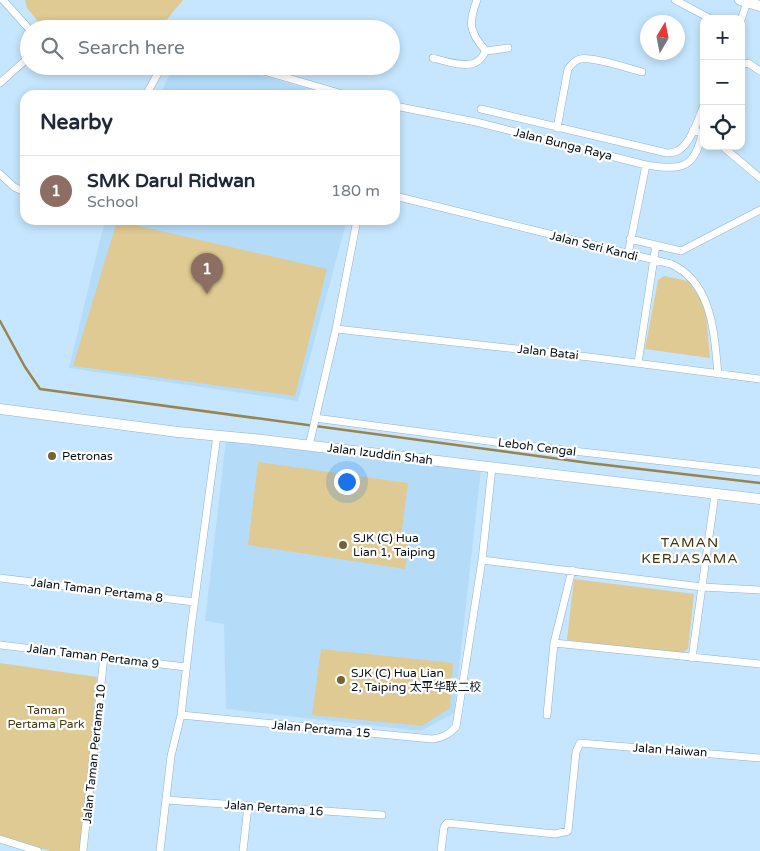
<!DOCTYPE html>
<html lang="en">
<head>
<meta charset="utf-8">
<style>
	body { margin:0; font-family:"Varela Round","Noto Sans SC",sans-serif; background:#f6f6f7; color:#1f2937 }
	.controls { position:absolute; right:15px; top:15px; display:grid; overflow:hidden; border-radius:10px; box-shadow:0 2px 8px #0003 }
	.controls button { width:45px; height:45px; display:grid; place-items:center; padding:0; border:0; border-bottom:1px solid #e0e1e3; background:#fff; color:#1f2937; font:25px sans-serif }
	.compass { position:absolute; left:640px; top:15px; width:45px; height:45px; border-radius:50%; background:#fff; box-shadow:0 2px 8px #0003; rotate:10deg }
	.you { position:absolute; left:346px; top:481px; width:18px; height:18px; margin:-12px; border:4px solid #fff; border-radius:50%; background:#1a73e8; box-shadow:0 0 0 8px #1a73e833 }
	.badge { display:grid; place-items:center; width:32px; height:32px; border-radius:50%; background:#ea580c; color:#fff; font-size:16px; font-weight:700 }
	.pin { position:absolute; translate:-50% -41px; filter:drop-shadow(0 1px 2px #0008) }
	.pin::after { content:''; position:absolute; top:26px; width:18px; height:15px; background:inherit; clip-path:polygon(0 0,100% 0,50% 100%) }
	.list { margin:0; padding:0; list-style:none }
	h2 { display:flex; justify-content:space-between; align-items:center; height:65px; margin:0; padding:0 20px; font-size:21px }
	h2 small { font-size:16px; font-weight:400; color:#747a83 }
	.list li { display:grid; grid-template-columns:32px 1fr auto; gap:15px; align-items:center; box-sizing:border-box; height:70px; padding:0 20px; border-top:1px solid #e0e1e3 }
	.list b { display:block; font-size:19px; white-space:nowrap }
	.list p { margin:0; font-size:16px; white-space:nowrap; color:#747a83 }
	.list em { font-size:16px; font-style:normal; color:#747a83 }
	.icon { flex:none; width:28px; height:28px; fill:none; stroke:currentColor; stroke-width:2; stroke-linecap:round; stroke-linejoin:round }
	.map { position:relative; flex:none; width:760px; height:851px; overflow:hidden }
	.search { position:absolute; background:#fff; box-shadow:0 2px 8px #0003; left:20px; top:20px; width:380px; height:55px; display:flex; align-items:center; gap:12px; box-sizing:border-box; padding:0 18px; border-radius:28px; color:#747a83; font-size:19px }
	.panel { position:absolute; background:#fff; box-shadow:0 2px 8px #0003; left:20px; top:90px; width:380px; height:135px; border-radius:15px }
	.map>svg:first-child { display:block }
	.built { fill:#b4dcf9 }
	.green { fill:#deca92 }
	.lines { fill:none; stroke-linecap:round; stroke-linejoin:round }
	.stream { stroke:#98844d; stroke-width:2.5 }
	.minor-casing { stroke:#92b1c8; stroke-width:8 }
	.secondary-casing { stroke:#92b1c8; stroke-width:11 }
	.minor { stroke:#fff; stroke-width:7 }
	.secondary { stroke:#fff; stroke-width:10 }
	.poi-dot { fill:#756332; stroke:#fff; stroke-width:2 }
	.labels { text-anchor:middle; stroke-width:4.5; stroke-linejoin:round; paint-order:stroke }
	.street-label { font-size:12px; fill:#051018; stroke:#fff }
	.poi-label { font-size:12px; fill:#051018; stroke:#fff; text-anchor:start }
	.park-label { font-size:12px; fill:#493a0b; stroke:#fff }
	.neighbourhood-label { font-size:14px; letter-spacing:1px; fill:#403308; stroke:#fff }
</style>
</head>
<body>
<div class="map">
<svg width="760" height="851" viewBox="0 0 760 851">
	<rect width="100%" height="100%" fill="#c5e6fe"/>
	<path class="built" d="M173 66H230L329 95H160Z
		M105 220H347L298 401 69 368Z
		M226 440 481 469 454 713 421 731 226 709 224 624 205 621Z"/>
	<path class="green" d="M25 0H183L159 29H44L27 8Z
		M117 221 327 269 295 396 73 366Z
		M664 276 688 281 700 298 706 315 710 358 645 349 658 280Z
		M258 462 408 483 401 537 409 539 405 569 248 545Z
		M574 579 694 594 688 649 680 654 567 640Z
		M321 649 453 663 450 708 422 726 312 715Z
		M0 663 97 677 80 851H50L0 835Z"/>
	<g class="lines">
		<path class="stream" d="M0 321 25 367 40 389 589 463 760 483"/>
		<g class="minor-casing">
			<path id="minor" d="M3 0 29 29
				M477 0C468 23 469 32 486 51L508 48
				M675 0 711 19
				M741 20 747 2 745 0
				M433 58C444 61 468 69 478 61 481 59 484 54 486 51
				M741 65 748 63 760 71
				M247 66 346 95
				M0 83 29 57
				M146 95 162 66
				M395 106 476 122 646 165C680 170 695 170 702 133L693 130
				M481 109 667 153C671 153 676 152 679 150 691 143 699 117 704 105
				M557 128 568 69C571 65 575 60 580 59 591 56 630 69 642 72
				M722 146 760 178
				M0 174 14 187 25 192
				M395 196 671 264C713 283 714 334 718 374
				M630 239 681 251 760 210
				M628 254 646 165
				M336 329 589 357 760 379
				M638 363 656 245
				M315 418 511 444 760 472
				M309 446 336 329 357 220
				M482 560 702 587 760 590
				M0 578 194 602
				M554 643 760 664
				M0 645 186 667
				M692 658 715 494
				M181 715 432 739C443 738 449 734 456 727L482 560 492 468
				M547 715 554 643 572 570
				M166 800 382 815
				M0 839 38 851
				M83 851 104 656
				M160 851 171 756 181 715 191 628 217 435
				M243 851 248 806
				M441 851 444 827 447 823 555 834 568 831 576 752 580 743 760 758"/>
		</g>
		<g class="secondary-casing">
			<path id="secondary" d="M740 0 760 6
				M0 409 178 432 253 439 760 499"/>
		</g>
		<use href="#minor" class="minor"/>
		<use href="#secondary" class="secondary"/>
	</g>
	<g class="poi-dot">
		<circle cx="52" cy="456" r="5"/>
		<circle cx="343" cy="545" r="5"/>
		<circle cx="341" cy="680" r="5"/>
	</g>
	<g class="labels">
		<g class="street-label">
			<text transform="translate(563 144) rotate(14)" y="4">Jalan Bunga Raya</text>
			<text transform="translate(594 246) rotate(14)" y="4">Jalan Seri Kandi</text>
			<text transform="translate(548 352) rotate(6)" y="4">Jalan Batai</text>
			<text transform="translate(537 447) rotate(7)" y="4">Leboh Cengal</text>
			<text transform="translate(380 454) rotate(7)" y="4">Jalan Izuddin Shah</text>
			<text transform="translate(97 590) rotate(7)" y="4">Jalan Taman Pertama 8</text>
			<text transform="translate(93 656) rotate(7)" y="4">Jalan Taman Pertama 9</text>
			<text transform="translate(321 729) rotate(5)" y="4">Jalan Pertama 15</text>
			<text transform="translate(670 750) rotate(4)" y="4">Jalan Haiwan</text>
			<text transform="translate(94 754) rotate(-84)" y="4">Jalan Taman Pertama 10</text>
			<text transform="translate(274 808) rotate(4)" y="4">Jalan Pertama 16</text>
		</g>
		<g class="poi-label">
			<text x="62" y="460">Petronas</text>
			<text x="353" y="542">SJK (C) Hua<tspan x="353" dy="14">Lian 1, Taiping</tspan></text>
			<text x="351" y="677">SJK (C) Hua Lian<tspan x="351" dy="14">2, Taiping 太平华联二校</tspan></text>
		</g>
		<g class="park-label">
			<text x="46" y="714">Taman<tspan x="46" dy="14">Pertama Park</tspan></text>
		</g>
		<g class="neighbourhood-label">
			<text x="690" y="547">TAMAN<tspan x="690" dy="16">KERJASAMA</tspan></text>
		</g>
	</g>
</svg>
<div class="controls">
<button>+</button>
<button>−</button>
<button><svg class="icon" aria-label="locate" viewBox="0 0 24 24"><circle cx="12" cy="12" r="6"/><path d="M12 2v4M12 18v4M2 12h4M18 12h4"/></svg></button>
</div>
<svg class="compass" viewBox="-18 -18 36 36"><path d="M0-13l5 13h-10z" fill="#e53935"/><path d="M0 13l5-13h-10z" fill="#747a83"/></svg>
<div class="you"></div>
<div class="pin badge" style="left:207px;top:294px;background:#8d6e63">1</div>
<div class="search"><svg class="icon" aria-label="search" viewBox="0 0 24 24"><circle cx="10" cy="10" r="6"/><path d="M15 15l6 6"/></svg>Search here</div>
<section class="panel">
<h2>Nearby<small></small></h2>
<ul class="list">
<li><span class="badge" style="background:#8d6e63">1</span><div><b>SMK Darul Ridwan</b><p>School</p></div><em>180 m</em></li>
</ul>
</section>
</div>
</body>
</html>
